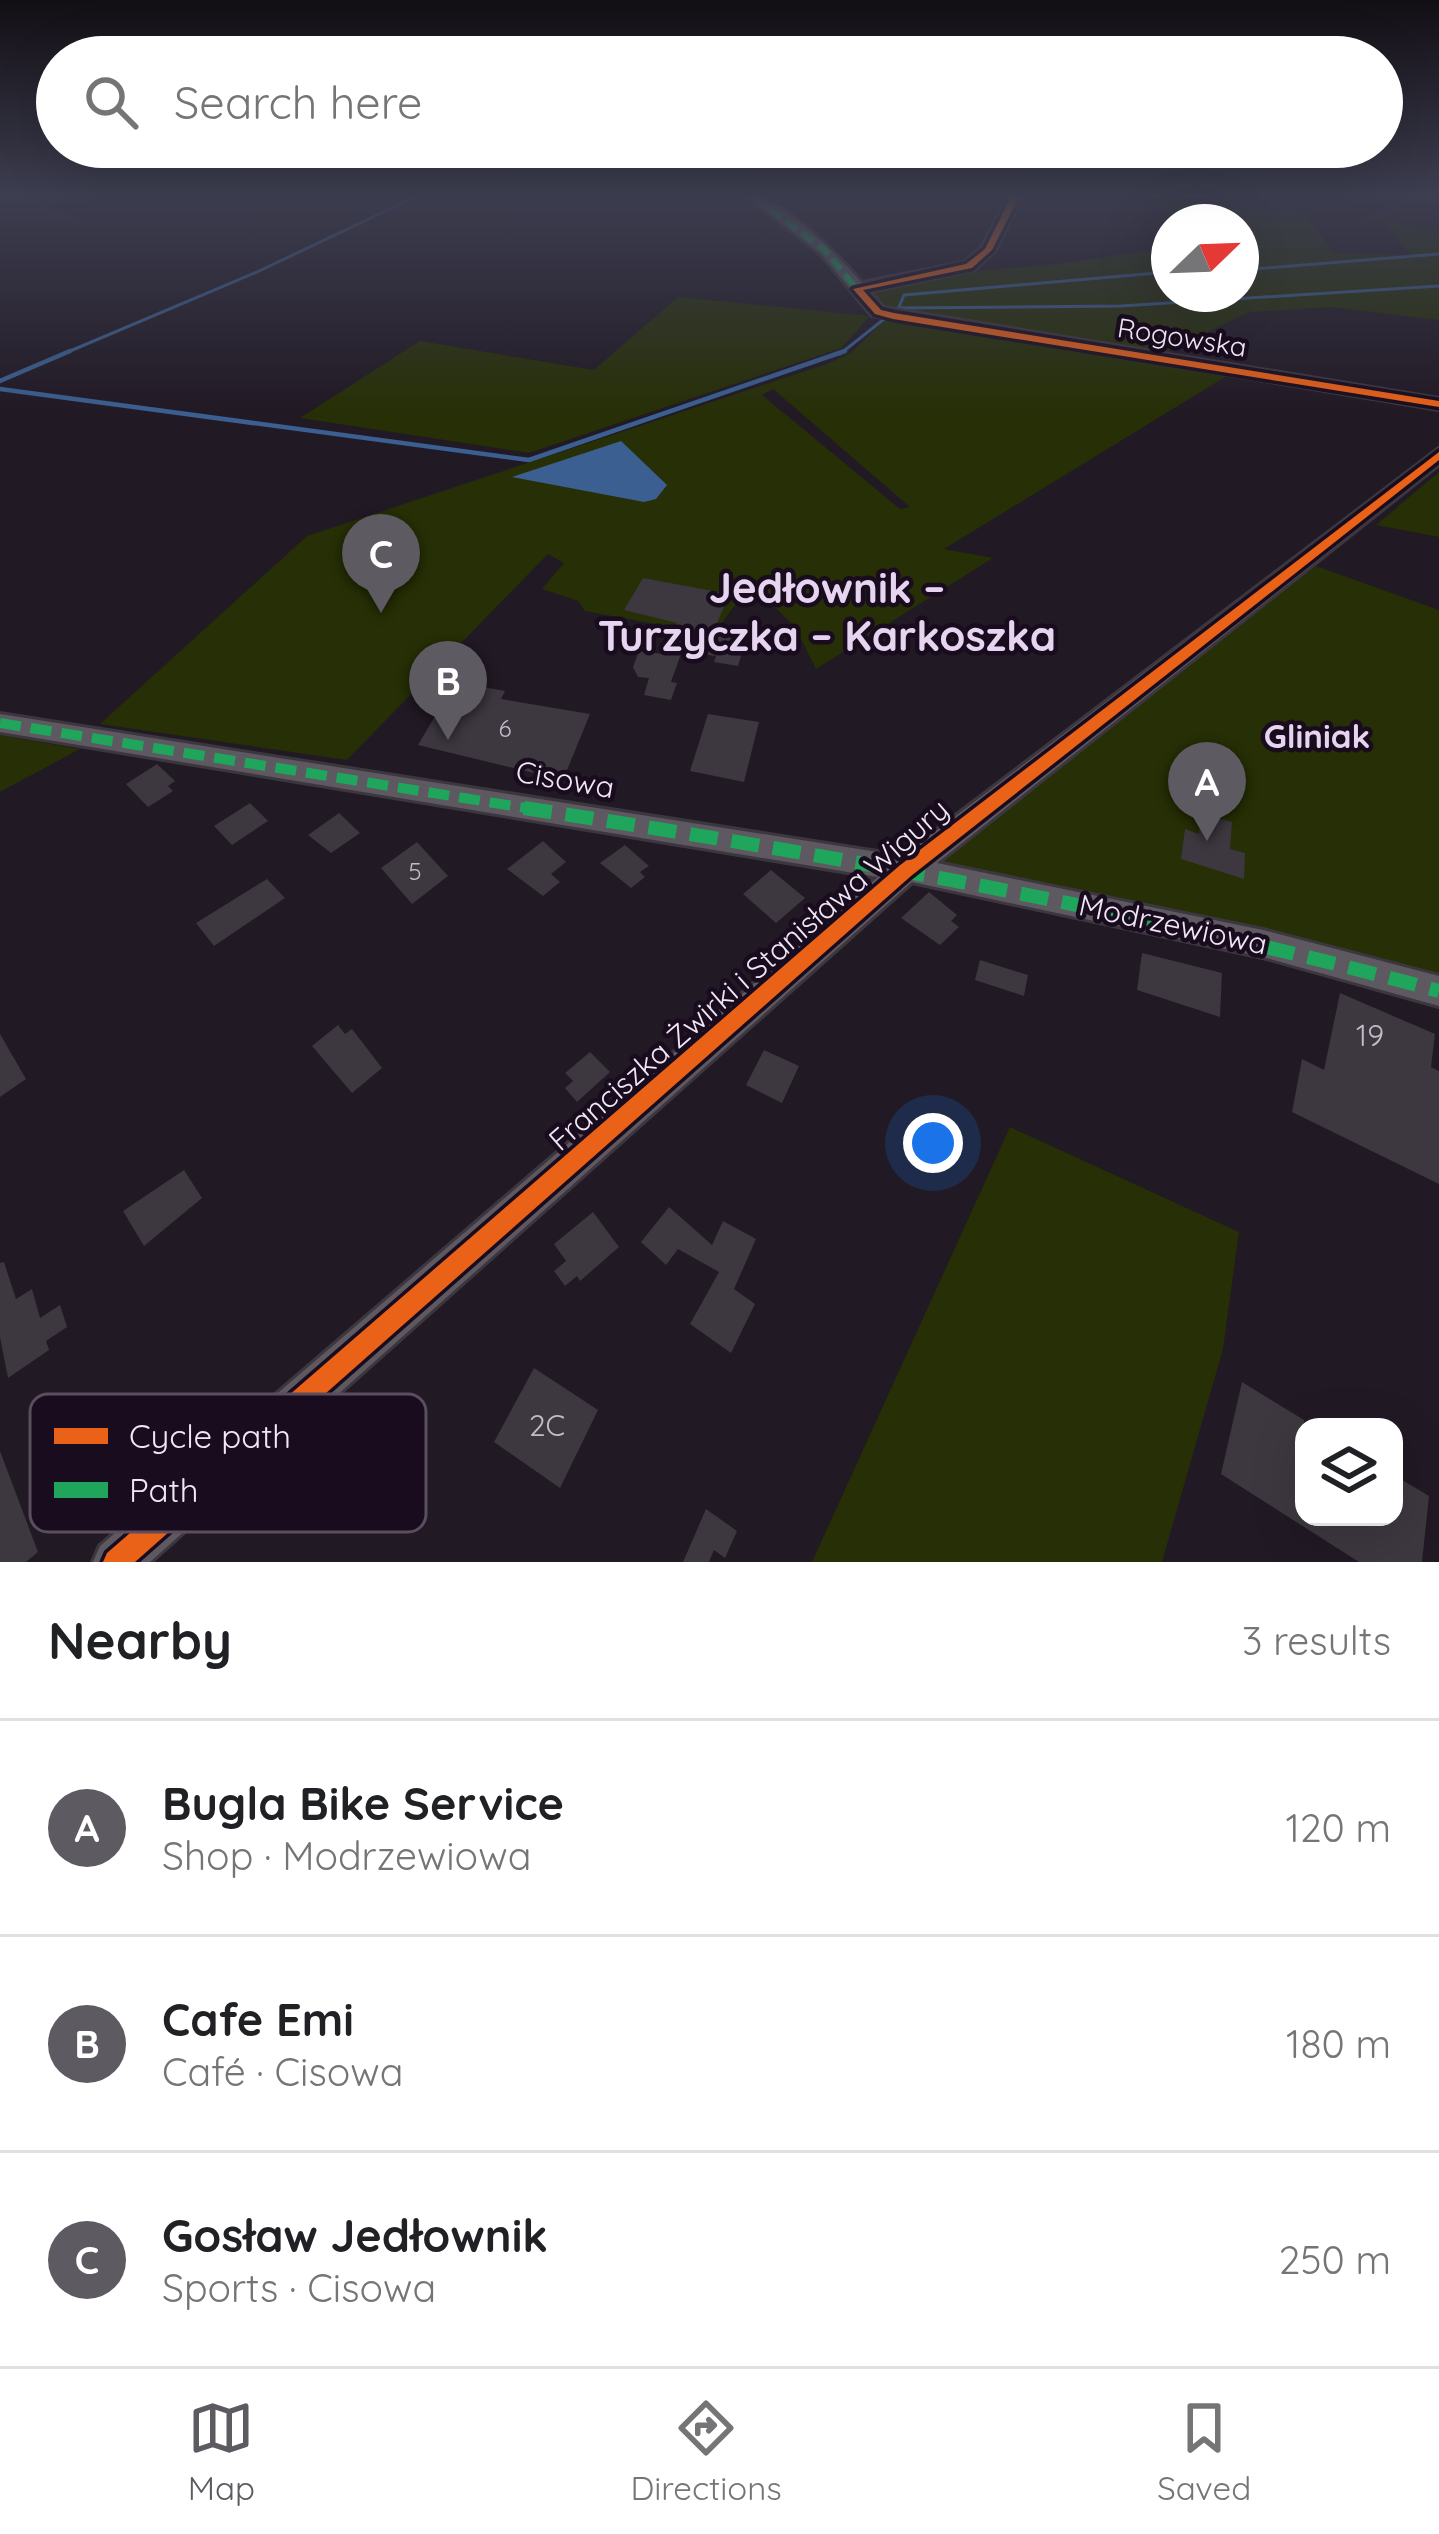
<!DOCTYPE html>
<html lang="en">
<head>
<meta charset="utf-8">
<style>
	body { margin:0; font-family:Quicksand,sans-serif; background:#f2f2f2; color:#202124 }
	.controls { position:absolute; right:36px; bottom:36px; display:grid; overflow:hidden; border-radius:24px; box-shadow:0 12px 48px #0002 }
	.controls button { width:108px; height:108px; display:grid; place-items:center; padding:0; border:0; border-bottom:3px solid #e0e0e0; background:#fff; color:#202124; font:60px sans-serif }
	.compass { position:absolute; left:1151px; top:204px; width:108px; height:108px; border-radius:50%; background:#fff; box-shadow:0 12px 48px #0002; rotate:67deg }
	.you { position:absolute; left:933px; top:1143px; width:42px; height:42px; margin:-30px; border:9px solid #fff; border-radius:50%; background:#1a73e8; box-shadow:0 0 0 18px #1a73e833 }
	.badge { display:grid; place-items:center; width:78px; height:78px; border-radius:50%; background:#5d5a61; color:#fff; font-size:39px; font-weight:700 }
	.pin { position:absolute; translate:-50% -99px; filter:drop-shadow(0 3px 6px #0008) }
	.pin::after { content:''; position:absolute; top:63px; width:42px; height:36px; background:inherit; clip-path:polygon(0 0,100% 0,50% 100%) }
	.list { margin:0; padding:0; list-style:none }
	h2 { display:flex; justify-content:space-between; align-items:center; height:156px; margin:0; padding:0 48px; font-size:51px }
	h2 small { font-size:39px; font-weight:400; color:#757577 }
	.list li { display:grid; grid-template-columns:78px 1fr auto; gap:36px; align-items:center; box-sizing:border-box; height:216px; padding:0 48px; border-top:3px solid #e0e0e0 }
	.list b { display:block; font-size:45px; white-space:nowrap }
	.list p { margin:0; font-size:39px; white-space:nowrap; color:#757577 }
	.list em { font-size:39px; font-style:normal; color:#757577 }
	.icon { flex:none; width:66px; height:66px; fill:none; stroke:currentColor; stroke-width:2; stroke-linecap:round; stroke-linejoin:round }
	.map { position:relative; flex:none; width:1439px; height:1562px; overflow:hidden }
	.search { position:absolute; background:#fff; box-shadow:0 12px 48px #0002; left:36px; right:36px; top:36px; height:132px; display:flex; align-items:center; gap:30px; box-sizing:border-box; padding:0 42px; border-radius:66px; color:#757577; font-size:45px }
	.sheet { height:804px; background:#fff }
	nav { display:flex; justify-content:space-around; align-items:center; box-sizing:border-box; height:168px; border-top:3px solid #e0e0e0; background:#fff; font-size:33px; color:#757577 }
	nav a { display:grid; justify-items:center; gap:6px }
	nav .on { color:#5d5a61 }
	.map>svg:first-child { display:block }
	.green { fill:#262f05; fill-rule:evenodd }
	.water { fill:#3a5f90 }
	.lines { fill:none; stroke-linecap:round; stroke-linejoin:round }
	.stream-far1 { stroke:#3a5f90; stroke-width:3 }
	.stream { stroke:#3a5f90; stroke-width:4.5 }
	.building { fill:#3d3740 }
	.street-casing { stroke:#3c363e; stroke-width:6 }
	.street { fill:#5e5861; fill-rule:evenodd }
	.quiet-far2 { stroke:#20a55d; stroke-width:6; stroke-dasharray:14 6; stroke-linecap:butt }
	.quiet-far1 { stroke:#20a55d; stroke-width:10; stroke-dasharray:21 10; stroke-linecap:butt }
	.quiet { stroke:#20a55d; stroke-width:14; stroke-dasharray:28 14; stroke-linecap:butt }
	.cycleway-casing { stroke:#190c1e; stroke-width:7 }
	.cycleway { fill:#ea6118; fill-rule:evenodd }
	.labels { text-anchor:middle; stroke-width:9; stroke-linejoin:round; paint-order:stroke }
	.number-label { font-size:24px; fill:#c3bbc8 }
	.far-street-label { font-size:27px; fill:#f0e7f5; stroke:#190c1e }
	.street-label { font-size:30px; fill:#f0e7f5; stroke:#190c1e }
	.near-number-label { font-size:30px; fill:#c3bbc8 }
	.neighbourhood-label { font-size:33px; font-weight:bold; fill:#e7d5f0; stroke:#190c1e }
	.district-label { font-size:42px; font-weight:bold; fill:#e7d5f0; stroke:#190c1e }
	.key { fill:#190c1e; stroke:#5a4e5e; stroke-width:3 }
	.key-label { font-size:33px; fill:#f0e7f5 }
</style>
</head>
<body>
<div class="map">
<svg width="1439" height="1562" viewBox="0 0 1439 1562">
	<rect width="100%" height="100%" fill="#211924"/>
	<path class="green" d="M1156 201 1305 214 1333 253 1410 255 1384 221 1439 231V320L1333 307 1249 312 1169 351 1173 356 901 314 878 303 872 293C904 273 1016 269 1057 264 1095 259 1130 251 1169 250V294H1241V222H1179Z
		M678 297 870 316 841 348 529 453 300 418 420 341 594 370Z
		M887 318 1230 374 944 549 993 558 816 669 795 627 751 583 713 635 585 611 578 601 542 589 564 563 548 554 347 760 100 724 307 536 827 364 851 353ZM773 389 910 507 900 509 762 395Z
		M1439 472V537L1376 525Z
		M1316 566 1439 610V983L928 867Z
		M0 735 80 749 0 792Z
		M1010 1127 1239 1232 1223 1349 1162 1562H812Z"/>
	<path class="water" d="M621 441 667 485 656 499 644 502 512 477Z"/>
	<g class="lines">
		<path class="stream-far1" d="M1241 270 1439 254
			M899 307 904 295 1169 272
			M63 354 257 272 415 197
			M840 354 898 308 1121 306 1439 286"/>
		<path class="stream" d="M0 381 70 351
			M0 389 529 460 845 351"/>
	</g>
	<path class="building" d="M643 578 729 594 714 631 747 636 738 666 714 662 716 656 682 651 671 682 677 683 671 700 644 695 649 678 638 677 633 667 639 651 663 654 677 623 624 610Z
		M455 682 505 691 501 699 590 714 563 780 418 745Z
		M708 714 759 722 744 782 690 771Z
		M157 764 175 781 168 786 173 791 148 807 126 784Z
		M250 803 268 821 232 845 214 826Z
		M339 813 360 833 331 853 308 835Z
		M1201 813 1232 822 1230 849 1245 853 1244 879 1181 859 1185 829 1199 834Z
		M543 841 566 862 551 874 560 882 543 896 507 869Z
		M417 842 448 876 412 904 381 868Z
		M625 845 649 866 640 872 645 877 631 888 600 863Z
		M771 870 805 898 776 923 743 894Z
		M267 879 285 898 214 946 196 923Z
		M929 892 957 915 951 921 959 927 940 945 901 918Z
		M1142 953 1222 973 1220 1017 1137 990Z
		M980 960 1028 975 1024 996 975 980Z
		M1340 993 1435 1034 1431 1067 1439 1071V1184L1292 1112 1302 1059 1324 1070Z
		M338 1025 345 1034 352 1029 382 1068 352 1093 312 1046Z
		M0 1034 26 1079 0 1097Z
		M764 1050 799 1066 782 1103 746 1085Z
		M590 1052 610 1072 577 1102 565 1088 573 1081 565 1073Z
		M184 1170 202 1198 144 1246 123 1211Z
		M669 1207 712 1245 723 1221 756 1239 734 1289 755 1304 731 1353 690 1324 719 1272 678 1249 666 1265 641 1242Z
		M593 1212 619 1247 580 1281 577 1276 565 1286 554 1271 566 1261 554 1244Z
		M4 1262 16 1299 32 1289 40 1318 60 1305 67 1327 46 1341 49 1350 8 1378 0 1337V1263Z
		M534 1368 598 1410 560 1488 494 1442Z
		M1242 1382 1304 1420V1517H1394V1475L1429 1496 1422 1562H1359L1221 1474Z
		M0 1451 38 1552 26 1562H0Z
		M706 1509 737 1531 725 1558 714 1550 709 1562H683Z"/>
	<g class="lines">
		<g class="street-casing">
			<path id="street" d="M747 197C783 196 839 257 862 283L964 263 982 248 1009 197H1021L995 250 974 269 869 291 883 308 1439 399V409L872 315 821 254Z
				M1439 449V464L937 863 1263 930 1439 976V1006L1263 957 912 882 150 1562H93L100 1546 878 877 0 732V714L903 856Z"/>
		</g>
		<use href="#street" class="street"/>
		<path class="quiet-far2" d="M754 197 826 251 864 298"/>
		<path class="quiet-far1" d="M0 723 544 811"/>
		<path class="quiet" d="M524 808C833 855 1137 909 1439 991"/>
		<g class="cycleway-casing">
			<path id="cycleway" d="M1011 197H1019L992 250 972 268 863 290 881 310 894 313 1439 401V407L893 319 875 314 853 289 966 264 985 249Z
				M1439 452V460L911 876 135 1562H103L107 1553 899 866Z"/>
		</g>
		<use href="#cycleway" class="cycleway"/>
	</g>
	<linearGradient id="sky" x2="0" y2="1"><stop stop-color="#120e14"/><stop offset="0.47" stop-color="#3d3e50"/><stop offset="1" stop-color="#3d3e50" stop-opacity="0"/></linearGradient>
	<rect width="1439" height="415" fill="url(#sky)"/>
	<g class="labels">
		<g class="number-label">
			<text x="505" y="737">6</text>
			<text x="415" y="880">5</text>
		</g>
		<g class="far-street-label">
			<text transform="translate(1182 338) rotate(9)" y="9">Rogowska</text>
		</g>
		<g class="street-label">
			<text transform="translate(565 780) rotate(10)" y="10">Cisowa</text>
			<text transform="translate(1173 925) rotate(12)" y="10">Modrzewiowa</text>
			<text transform="translate(749 975) rotate(-41)" y="10">Franciszka Żwirki i Stanisława Wigury</text>
		</g>
		<g class="near-number-label">
			<text x="1370" y="1046">19</text>
			<text x="547" y="1436">2C</text>
		</g>
		<g class="neighbourhood-label">
			<text x="1317" y="748">Gliniak</text>
		</g>
		<g class="district-label">
			<text x="827" y="603">Jedłownik –<tspan x="827" dy="48">Turzyczka – Karkoszka</tspan></text>
		</g>
	</g>
	<rect x="30" y="1394" width="396" height="138" rx="18" class="key"/>
	<rect x="54" y="1428" width="54" height="16" fill="#ea6118"/>
	<rect x="54" y="1482" width="54" height="16" fill="#20a55d"/>
	<g class="key-label">
		<text x="129" y="1448">Cycle path</text>
		<text x="129" y="1502">Path</text>
	</g>
</svg>
<div class="controls">
<button><svg class="icon" aria-label="layers" viewBox="0 0 24 24"><path d="M12 4l9 5-9 5-9-5zM3 14l9 5 9-5"/></svg></button>
</div>
<svg class="compass" viewBox="-18 -18 36 36"><path d="M0-13l5 13h-10z" fill="#e53935"/><path d="M0 13l5-13h-10z" fill="#757577"/></svg>
<div class="you"></div>
<div class="pin badge" style="left:1207px;top:841px">A</div>
<div class="pin badge" style="left:448px;top:740px">B</div>
<div class="pin badge" style="left:381px;top:613px">C</div>
<div class="search"><svg class="icon" aria-label="search" viewBox="0 0 24 24"><circle cx="10" cy="10" r="6"/><path d="M15 15l6 6"/></svg>Search here</div>
</div>
<section class="sheet">
<h2>Nearby<small>3 results</small></h2>
<ul class="list">
<li><span class="badge">A</span><div><b>Bugla Bike Service</b><p>Shop · Modrzewiowa</p></div><em>120 m</em></li>
<li><span class="badge">B</span><div><b>Cafe Emi</b><p>Café · Cisowa</p></div><em>180 m</em></li>
<li><span class="badge">C</span><div><b>Gosław Jedłownik</b><p>Sports · Cisowa</p></div><em>250 m</em></li>
</ul>
</section>
<nav>
<a class="on"><svg class="icon" aria-label="map" viewBox="0 0 24 24"><path d="M3 6l6-2 6 2 6-2v14l-6 2-6-2-6 2zM9 4v14M15 6v14"/></svg>Map</a>
<a><svg class="icon" aria-label="directions" viewBox="0 0 24 24"><path d="M12 3l9 9-9 9-9-9zM9 14v-3h6M13 9l2 2-2 2"/></svg>Directions</a>
<a><svg class="icon" aria-label="saved" viewBox="0 0 24 24"><path d="M7 4h10v16l-5-4-5 4z"/></svg>Saved</a>
</nav>
</body>
</html>
